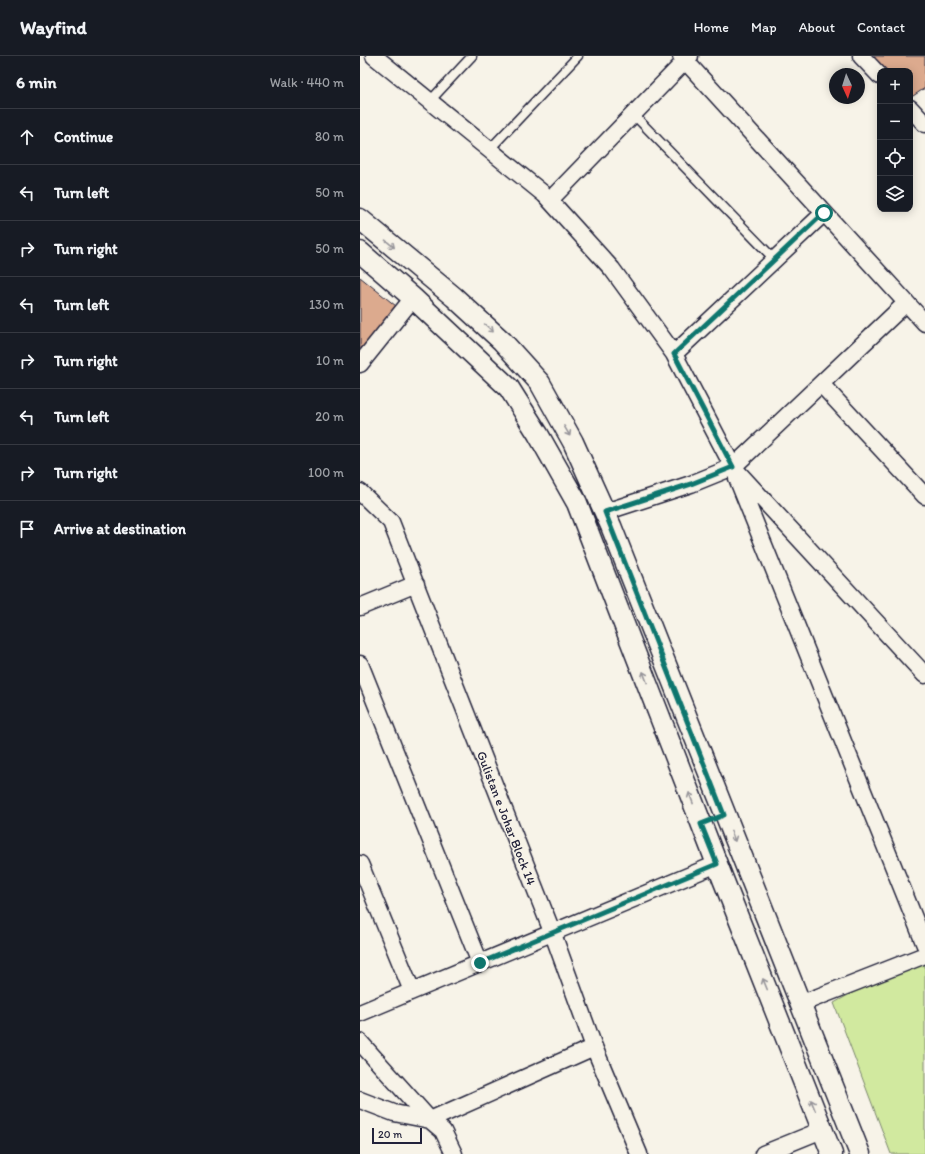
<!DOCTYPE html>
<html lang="en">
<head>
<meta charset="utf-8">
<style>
	body { margin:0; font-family:Itim,sans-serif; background:#242831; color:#f1f3f6 }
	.controls { position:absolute; right:12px; top:12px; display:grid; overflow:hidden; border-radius:8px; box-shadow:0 2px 10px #0003 }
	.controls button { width:36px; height:36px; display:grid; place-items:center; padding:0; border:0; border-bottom:1px solid #363941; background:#171b24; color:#f1f3f6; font:20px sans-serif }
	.compass { position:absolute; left:469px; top:12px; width:36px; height:36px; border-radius:50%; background:#171b24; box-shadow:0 2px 10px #0003; rotate:176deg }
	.scale { position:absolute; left:12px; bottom:10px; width:50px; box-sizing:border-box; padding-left:4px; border:2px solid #22223b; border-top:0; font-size:11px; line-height:14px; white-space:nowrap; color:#22223b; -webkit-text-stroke:3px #f7f3e8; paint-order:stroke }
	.stop { position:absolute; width:12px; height:12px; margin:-9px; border:3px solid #0f766e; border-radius:50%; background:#fff }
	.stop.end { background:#0f766e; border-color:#fff; box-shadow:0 1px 4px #0008 }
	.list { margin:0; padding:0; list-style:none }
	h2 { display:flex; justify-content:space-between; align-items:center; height:52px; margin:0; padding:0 16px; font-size:17px }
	h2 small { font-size:13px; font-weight:400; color:#9ea1a6 }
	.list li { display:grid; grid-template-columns:26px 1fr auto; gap:12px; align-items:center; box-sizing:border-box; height:56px; padding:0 16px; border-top:1px solid #363941 }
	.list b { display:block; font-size:15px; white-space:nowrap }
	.list em { font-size:13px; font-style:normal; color:#9ea1a6 }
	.icon { flex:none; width:22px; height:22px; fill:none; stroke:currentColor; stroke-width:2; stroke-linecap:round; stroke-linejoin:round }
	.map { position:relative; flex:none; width:565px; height:1098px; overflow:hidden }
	header { display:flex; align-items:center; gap:24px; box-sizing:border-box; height:56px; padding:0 20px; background:#171b24; border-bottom:1px solid #363941 }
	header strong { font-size:19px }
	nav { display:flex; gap:22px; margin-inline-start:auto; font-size:14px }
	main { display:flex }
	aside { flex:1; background:#171b24 }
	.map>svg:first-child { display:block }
	.green { fill:#d1e99f; stroke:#7a866d }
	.building { fill:#dcaa8e; stroke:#22223b }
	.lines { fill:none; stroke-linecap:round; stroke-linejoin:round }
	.service-casing { stroke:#22223b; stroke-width:11 }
	.minor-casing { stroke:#22223b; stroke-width:19 }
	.tertiary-casing { stroke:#22223b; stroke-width:23 }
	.service { stroke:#f7f3e8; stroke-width:8 }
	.minor { stroke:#f7f3e8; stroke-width:16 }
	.tertiary { stroke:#f7f3e8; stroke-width:20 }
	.oneway { stroke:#97959a }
	.route { stroke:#0f766e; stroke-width:5 }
	.labels { text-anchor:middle; stroke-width:3; stroke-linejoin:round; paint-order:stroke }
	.street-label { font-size:13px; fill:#22223b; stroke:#f7f3e8 }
</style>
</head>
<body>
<header>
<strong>Wayfind</strong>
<nav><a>Home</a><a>Map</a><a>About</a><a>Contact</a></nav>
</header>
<main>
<aside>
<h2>6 min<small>Walk · 440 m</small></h2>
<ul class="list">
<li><svg class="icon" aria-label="ahead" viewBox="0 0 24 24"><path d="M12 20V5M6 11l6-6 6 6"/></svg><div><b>Continue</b></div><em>80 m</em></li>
<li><svg class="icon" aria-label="left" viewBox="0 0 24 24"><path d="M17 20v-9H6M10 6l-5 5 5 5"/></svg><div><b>Turn left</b></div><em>50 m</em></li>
<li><svg class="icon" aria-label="right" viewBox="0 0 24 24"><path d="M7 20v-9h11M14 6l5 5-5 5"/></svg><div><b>Turn right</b></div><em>50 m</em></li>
<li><svg class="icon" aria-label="left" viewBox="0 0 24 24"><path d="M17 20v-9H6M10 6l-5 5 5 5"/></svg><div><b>Turn left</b></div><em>130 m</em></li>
<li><svg class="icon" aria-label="right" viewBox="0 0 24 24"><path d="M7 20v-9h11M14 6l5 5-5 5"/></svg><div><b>Turn right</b></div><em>10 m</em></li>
<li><svg class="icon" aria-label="left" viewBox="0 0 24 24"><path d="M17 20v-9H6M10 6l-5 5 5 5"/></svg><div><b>Turn left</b></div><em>20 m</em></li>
<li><svg class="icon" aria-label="right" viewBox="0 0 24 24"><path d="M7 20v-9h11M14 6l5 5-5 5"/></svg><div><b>Turn right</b></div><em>100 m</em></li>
<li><svg class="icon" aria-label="arrive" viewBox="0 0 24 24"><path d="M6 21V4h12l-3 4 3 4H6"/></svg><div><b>Arrive at destination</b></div></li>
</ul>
</aside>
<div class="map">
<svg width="565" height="1098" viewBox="0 0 565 1098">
	<rect width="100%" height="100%" fill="#f7f3e8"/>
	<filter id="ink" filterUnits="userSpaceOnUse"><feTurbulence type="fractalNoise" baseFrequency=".025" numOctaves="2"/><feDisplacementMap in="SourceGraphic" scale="8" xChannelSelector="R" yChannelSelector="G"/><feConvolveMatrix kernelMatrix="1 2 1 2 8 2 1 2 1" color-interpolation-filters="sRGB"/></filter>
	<g filter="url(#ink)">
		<path class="green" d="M565 898V1098H531L474 947 547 906Z"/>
		<path class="building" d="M510 0H565V32L550 42V15H524Z
			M0 221 36 250 0 295Z"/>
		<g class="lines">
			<g class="service-casing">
				<path id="service" d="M69 46 112 0
					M273 58 415 204
					M129 94 218 0"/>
			</g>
			<g class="minor-casing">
				<path id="minor" d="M14 0 185 139 252 213 314 298 373 411 565 619
					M321 0 565 267
					M501 0 520 20
					M550 52 565 68
					M190 144 330 0
					M314 298 464 157
					M0 308 53 242
					M461 328 565 440
					M377 422 565 889
					M0 436 31 466 193 878 234 991 279 1098
					M245 456 331 428 373 411 546 247
					M0 551 56 528
					M0 608 120 907
					M0 808 52 935
					M440 948 565 899
					M0 957 357 808
					M0 986 70 1064 83 1075 94 1098
					M0 1044 34 1057 70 1064 234 991
					M403 1098 462 1074"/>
			</g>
			<g class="tertiary-casing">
				<path id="tertiary" d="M0 163 94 241 142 285 180 327 213 386 251 470 500 1098
					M0 196 53 242 149 332 178 378 217 447 357 808 472 1098"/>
			</g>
			<use href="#service" class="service"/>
			<use href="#minor" class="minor"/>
			<use href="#tertiary" class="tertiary"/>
		</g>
		<defs><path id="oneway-shaft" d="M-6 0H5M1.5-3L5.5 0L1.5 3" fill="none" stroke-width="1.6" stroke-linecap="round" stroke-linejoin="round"/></defs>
		<g class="oneway">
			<use href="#oneway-shaft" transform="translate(30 188) rotate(40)"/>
			<use href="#oneway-shaft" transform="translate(129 272) rotate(42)"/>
			<use href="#oneway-shaft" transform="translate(207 375) rotate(60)"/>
			<use href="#oneway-shaft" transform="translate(285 621) rotate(-111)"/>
			<use href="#oneway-shaft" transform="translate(331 742) rotate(-111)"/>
			<use href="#oneway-shaft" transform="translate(373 780) rotate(69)"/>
			<use href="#oneway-shaft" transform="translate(405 928) rotate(-112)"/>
			<use href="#oneway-shaft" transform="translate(453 1049) rotate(-112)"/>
		</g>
	</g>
	<g class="lines" filter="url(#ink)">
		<path class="route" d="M120 907 357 808 341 768 364 759 245 456 331 428 373 411 314 298 464 157"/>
	</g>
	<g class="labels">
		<g class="street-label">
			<text transform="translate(147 762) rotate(69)" y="5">Gulistan e Johar Block 14</text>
		</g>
	</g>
</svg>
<div class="controls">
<button>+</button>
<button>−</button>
<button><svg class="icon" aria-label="locate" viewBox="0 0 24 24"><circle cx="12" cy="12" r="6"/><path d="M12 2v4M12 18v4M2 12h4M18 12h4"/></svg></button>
<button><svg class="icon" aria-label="layers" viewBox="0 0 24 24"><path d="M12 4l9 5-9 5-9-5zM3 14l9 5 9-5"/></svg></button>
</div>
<svg class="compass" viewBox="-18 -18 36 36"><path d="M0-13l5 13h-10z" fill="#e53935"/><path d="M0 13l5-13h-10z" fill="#9ea1a6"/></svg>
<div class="scale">20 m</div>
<div class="stop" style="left:464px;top:157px"></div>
<div class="stop end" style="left:120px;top:907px"></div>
</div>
</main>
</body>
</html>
